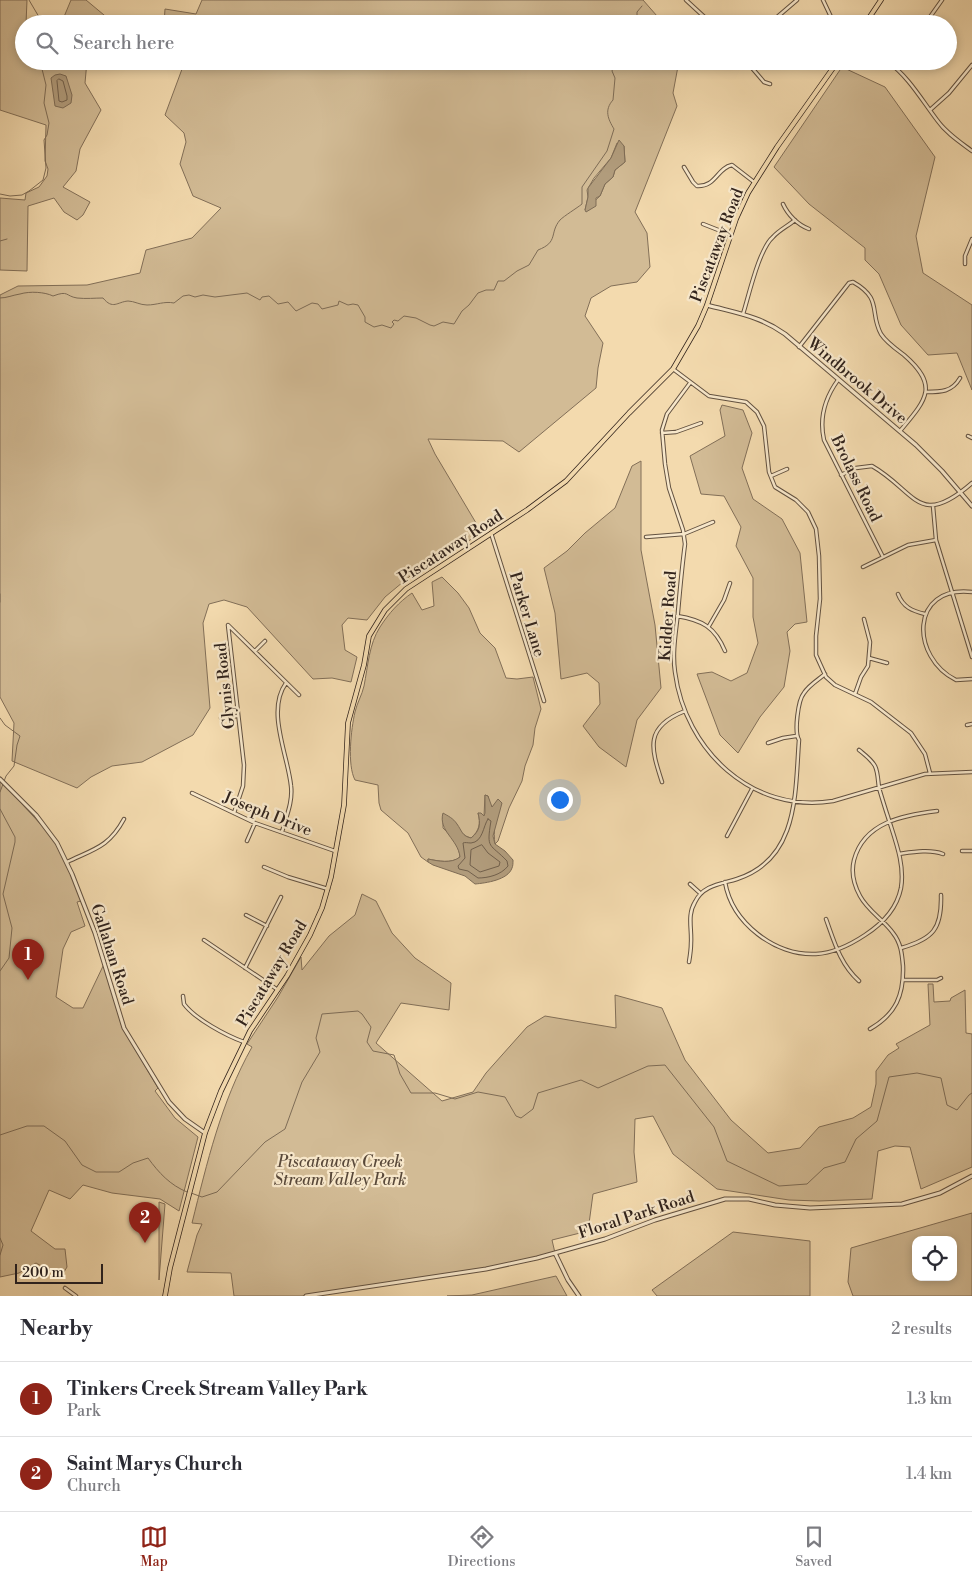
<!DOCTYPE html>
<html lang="en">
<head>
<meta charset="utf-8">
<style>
	body { margin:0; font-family:"Libre Bodoni",serif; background:#f7f7f7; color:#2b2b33 }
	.controls { position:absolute; right:15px; bottom:15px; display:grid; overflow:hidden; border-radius:10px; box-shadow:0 2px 8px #0003 }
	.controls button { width:45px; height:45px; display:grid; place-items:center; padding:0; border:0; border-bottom:1px solid #e1e1e2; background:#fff; color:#2b2b33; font:25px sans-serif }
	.scale { position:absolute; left:15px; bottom:12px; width:88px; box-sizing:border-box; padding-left:5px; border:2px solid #31231c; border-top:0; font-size:14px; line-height:18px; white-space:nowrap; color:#31231c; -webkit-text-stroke:4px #f7e7ca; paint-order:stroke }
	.you { position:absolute; left:559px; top:799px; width:18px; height:18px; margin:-12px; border:4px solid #fff; border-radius:50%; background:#1a73e8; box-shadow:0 0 0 8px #1a73e833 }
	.badge { display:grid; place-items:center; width:32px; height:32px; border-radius:50%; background:#8f2418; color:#fff; font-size:16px; font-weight:700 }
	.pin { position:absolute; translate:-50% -41px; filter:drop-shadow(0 1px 2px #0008) }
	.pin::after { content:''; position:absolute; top:26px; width:18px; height:15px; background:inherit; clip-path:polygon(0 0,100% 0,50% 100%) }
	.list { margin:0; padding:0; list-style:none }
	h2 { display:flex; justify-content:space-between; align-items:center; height:65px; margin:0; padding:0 20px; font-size:21px }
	h2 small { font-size:16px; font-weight:400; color:#7c7c81 }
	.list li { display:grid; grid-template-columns:32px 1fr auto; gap:15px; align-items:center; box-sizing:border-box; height:75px; padding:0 20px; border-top:1px solid #e1e1e2 }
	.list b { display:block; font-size:19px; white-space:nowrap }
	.list p { margin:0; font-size:16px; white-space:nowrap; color:#7c7c81 }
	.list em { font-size:16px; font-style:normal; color:#7c7c81 }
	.icon { flex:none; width:28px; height:28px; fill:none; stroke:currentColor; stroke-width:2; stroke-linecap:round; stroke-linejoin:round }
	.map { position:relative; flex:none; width:972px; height:1296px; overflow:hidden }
	.search { position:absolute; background:#fff; box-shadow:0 2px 8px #0003; left:15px; right:15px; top:15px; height:55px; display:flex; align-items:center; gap:12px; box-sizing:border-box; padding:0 18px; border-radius:28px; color:#7c7c81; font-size:19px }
	.sheet { height:215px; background:#fff }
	nav { display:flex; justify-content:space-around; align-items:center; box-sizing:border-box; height:70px; border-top:1px solid #e1e1e2; background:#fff; font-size:14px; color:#7c7c81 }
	nav a { display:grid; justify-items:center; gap:2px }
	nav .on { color:#8f2418 }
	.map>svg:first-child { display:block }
	.green { fill:#d2bb95; stroke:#826f58; fill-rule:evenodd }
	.water { fill:#b19c7c; stroke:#7e6c56 }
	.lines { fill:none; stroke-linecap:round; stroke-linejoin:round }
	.shore { stroke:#71604c; stroke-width:1 }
	.stream { stroke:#7e6c56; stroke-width:1 }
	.minor-casing { stroke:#625140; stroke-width:4.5 }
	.tertiary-casing { stroke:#625140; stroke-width:5 }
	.primary-casing { stroke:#31231c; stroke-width:5.5 }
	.minor { stroke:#f7e7ca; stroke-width:2.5 }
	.tertiary { stroke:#f7e7ca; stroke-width:3 }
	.primary { stroke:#f3daae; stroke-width:4 }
	.labels { text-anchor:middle; stroke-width:4.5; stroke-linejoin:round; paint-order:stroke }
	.street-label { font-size:16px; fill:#31231c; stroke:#f7e7ca }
	.park-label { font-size:16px; font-style:italic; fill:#59493a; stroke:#f7e7ca }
</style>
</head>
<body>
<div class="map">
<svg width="972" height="1296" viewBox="0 0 972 1296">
	<rect width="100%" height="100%" fill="#f3daae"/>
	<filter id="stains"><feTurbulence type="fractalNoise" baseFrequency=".004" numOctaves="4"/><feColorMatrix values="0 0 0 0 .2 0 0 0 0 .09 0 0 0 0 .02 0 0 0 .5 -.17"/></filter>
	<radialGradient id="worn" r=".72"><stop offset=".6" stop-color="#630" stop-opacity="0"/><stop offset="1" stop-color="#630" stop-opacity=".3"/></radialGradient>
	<path class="green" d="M0 0H27L26 24H24V61H87L85 83 101 110 80 149 76 171 63 187 90 202 83 215 77 220 64 212 54 198 28 206 27 271 0 270V198L25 200 26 193 39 187 47 176 48 169 45 161 46 125 0 110Z
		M71 0H86L110 20 105 24H61Z
		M202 0H643L664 24H164L165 9 196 14Z
		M185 61H679L673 93 677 106 635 212 647 233 650 267 637 282 611 286 591 298 585 316 603 343 598 368 596 388 519 452 503 441 428 439 435 454 482 533 415 572 385 597 367 620 348 618 342 625 345 650 357 657 351 682 332 678 313 679 247 607 224 600 209 604 203 623 210 708 193 735 142 762 112 766 91 777 77 788 12 761 14 723 0 697V295L18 286 87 285 140 273 146 250 192 238 221 208 193 196 180 164 186 142 184 133 165 115ZM617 143 624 146 625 162 615 170 613 177 605 184 600 196 585 210 588 197 587 190 594 178 611 158Z
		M842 67 885 87 935 157 916 236 923 273 972 305V390L957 353 928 355 901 325 879 274 865 260V248L809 204 774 167Z
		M722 405 743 410 752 433 742 468 753 499 782 519 800 553 807 622 795 624 787 632 790 651 784 687 760 717 738 753 720 735 697 674 712 672 731 681 747 673 758 643 753 617V578L736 546 741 527 724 496 701 494 690 456 725 436 720 410Z
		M641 461V550L655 625 661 688 637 720 626 767 599 747 583 726 600 704 599 683 587 673 561 679 555 613 544 568 567 551 585 533 615 508 632 466Z
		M442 577 458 593 469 608 480 633 495 648 506 678 517 679 533 677 541 709 535 728 533 745 525 766 522 781 509 808 498 841 495 844C493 832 496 817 496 804L492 807 490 806 488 796 485 795 484 816 478 813C481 824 479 831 471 838 457 835 458 820 443 814V828C452 837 459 845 460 857 452 864 438 861 428 859V862L421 857 408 833 381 810 379 803 378 785 355 780C347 765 351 729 355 712 357 703 362 695 364 686 368 666 369 644 380 627 389 613 399 602 412 593L422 610 434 606 432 582Z
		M0 780 55 840 63 854 81 901 77 902 85 926 71 932 63 949 56 997 73 1008H83L104 964 122 1027 158 1088 155 1091 175 1118 198 1137 179 1211 160 1199 112 1193 83 1185 70 1199 49 1190 31 1231 55 1249H65L67 1267 61 1277 36 1263 19 1273 0 1277Z
		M362 894 376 901 392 933 415 958 451 983 449 1010 401 1003 376 1043 442 1101 473 1092 486 1073 527 1027 545 1016 616 1028 615 995 662 1008 685 1060 731 1120 768 1153 800 1148 819 1127 853 1118 871 1107 876 1084V1071L888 1055 899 1048 896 1044 930 1025 928 984H933L934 1002 950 1001 951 998 965 990 966 1033 972 1034V1167L921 1189 910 1147 895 1146 878 1151 872 1199 819 1201 789 1200 717 1189 673 1154 653 1116 635 1119 634 1152 637 1182 593 1194 588 1231 552 1240 555 1253 482 1269 302 1296H234L231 1273 187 1272 197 1235 202 1224 192 1223C207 1163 221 1102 252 1047L247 1044 278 997 301 957 302 970 329 936 355 915Z
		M159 1202 165 1204 159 1280Z
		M972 1213V1296H853L848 1282 851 1248ZM916 1240H953V1277H916Z
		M733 1232 810 1241V1296H657L652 1290Z
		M556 1276 567 1296H447L472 1295Z"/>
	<path class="water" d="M60 74 66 76 72 95 71 103 63 108 55 106 51 78 55 75Z
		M619 140 624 146 625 162 615 170 613 177 605 184 600 196 596 198V206L586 212 585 210 588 197V188L611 158Z
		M485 795 488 796 492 807 498 799 502 803 493 836 495 844 505 851 513 860C513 863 513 866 512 868 508 880 486 883 475 884L465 876 433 865 428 862V859C438 861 451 864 460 857 458 839 438 831 443 813 448 816 453 818 457 824 462 831 462 836 471 838 480 831 481 824 478 813H481L484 816 485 813Z"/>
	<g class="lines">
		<path class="shore" d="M59 79 63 81 67 96V100L62 102 59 101 57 81Z
			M488 819 491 821C486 850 490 843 507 861L508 866C501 875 488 878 478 878L468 871 459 869 458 866 465 858 463 843C465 842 468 843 471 843 483 842 483 826 488 819Z
			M482 845 488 853 500 862 499 866 480 872 470 865 471 850Z"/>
		<path class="stream" d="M29 0 39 17V24
			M640 24 641 20 637 15V12L642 6
			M0 194 10 196 22 195 29 191 43 180 46 168 44 140 47 135 49 123 44 103 46 85 40 61
			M0 241 7 239
			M0 298C7 298 13 295 20 294 30 291 45 292 53 296 69 290 65 296 77 298 86 299 95 298 103 298 113 310 117 302 128 301 134 301 140 305 147 305 157 305 164 301 174 303L183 296 189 295 195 297 203 295 215 297 247 293 260 300 262 297 269 296 278 304 288 302 296 311 312 303 318 304 322 309 338 305 339 301 348 305 353 304 358 305 365 317V322L374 327 382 325 391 328 394 324 392 322 394 320 398 321 404 316 416 318 430 325 434 326 443 322 454 324 462 311 469 305 478 293 486 290H494L498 281H504L517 271 529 265 538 250C559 242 549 233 560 220 564 216 577 208 582 204V187L607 151 614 129C608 119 604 110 613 100L615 78 612 71 615 61
			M0 594V602
			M0 718 5 725 20 736 17 745 14 766 6 776 0 792
			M0 809 15 837V842L3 894 12 928 9 958 0 971
			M0 1135 27 1126H44L65 1141 82 1165 96 1172H119L133 1163 148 1158C159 1173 170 1185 187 1192
			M191 1193 202 1197 217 1192 265 1142 285 1129 302 1082 320 1052 316 1038 322 1014 358 1011 362 1014 371 1027 367 1042 373 1051 394 1055 400 1074 411 1093H435L455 1099 478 1092 505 1097 516 1116 521 1118 533 1109 538 1093 581 1080 598 1088 648 1066 665 1065 714 1127 727 1161 779 1186 807 1184 824 1168 845 1162 856 1139 877 1121 889 1077 917 1073 941 1078 947 1105 957 1110 969 1095 972 1093
			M0 1238 3 1245 0 1255"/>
		<g class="minor-casing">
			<path id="minor" d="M686 0 712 24
				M823 0 832 19 836 24
				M769 24 797 0
				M925 24 942 0
				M746 61 764 82 770 84
				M887 61C909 77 921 99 937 120 946 133 960 142 972 151
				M893 66 896 61
				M930 110 949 93 972 65
				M684 167 693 182 697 186C716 187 717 168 732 165L754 182
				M783 204C788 215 798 225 809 229
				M703 224 731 235
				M965 264V256L972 239
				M743 314C749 295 759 249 773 237 779 230 788 226 795 220
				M799 347 849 283 853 282C883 299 869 312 881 334 886 342 896 349 904 355 940 386 926 400 900 431
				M673 369 709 396 746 402 757 412 764 426 769 472 775 487 796 500 808 512 816 529 819 556 820 599 816 636V655L826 677 835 685 871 702 911 733 925 754 930 773
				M838 380C825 398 819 418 824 440L883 557
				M690 383 667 414 662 430 665 464 669 488 683 530 685 544C682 567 680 589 678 612 676 632 672 652 675 672 685 750 752 814 833 801L925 774 972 772
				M926 392C941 392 952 392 960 378
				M662 433 676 432 701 423
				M968 436 972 438
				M841 475 856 468 872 466C916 491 918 530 972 483
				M771 476 787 469
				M933 506 936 540 972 657
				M491 533 544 701
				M646 537 684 534 713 522
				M863 567 908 545 936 540
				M972 592C909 585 911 658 956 680L972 679
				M898 594C903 607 912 611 925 614
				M677 616C702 620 715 627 725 651
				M709 626 724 600 730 583
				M255 651 265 641
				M869 658 887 663
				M855 694 861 677 868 666 870 642 864 619
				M221 718 237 716
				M967 725 972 724
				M768 743 783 738 796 736
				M662 782C651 748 644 727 685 711
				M192 793 255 823 335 851
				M234 813 243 786 244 765 228 625 299 695
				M282 832C286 817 293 802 291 786 288 755 266 711 286 683
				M727 836 752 789
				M247 841 255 823
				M962 851H972
				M899 854C913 852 930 849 943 854
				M67 862C94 849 109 847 124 819
				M264 867 288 877 328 889
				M725 882C732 923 775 956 816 954 834 953 850 945 865 935 882 924 897 908 901 888 905 864 895 840 888 817 885 808 882 798 879 788 878 781 878 772 875 766 871 759 865 755 859 750
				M690 884 700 893
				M246 915 267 926
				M826 919C834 941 840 964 859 981
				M204 940 278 990
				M901 948C933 939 942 929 941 895
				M689 962C690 956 691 949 691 943 692 929 687 915 695 902 703 885 721 884 737 879 799 859 795 793 799 740 794 732 798 700 804 693 809 685 818 680 825 674
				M245 968 281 897
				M903 980H937L941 978
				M183 996 184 1004C195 1019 227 1036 244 1042
				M870 1029C896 1014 904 995 903 966 902 954 901 943 893 933 884 920 868 911 860 896 854 885 851 872 854 860 864 822 904 815 937 811
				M65 1288 76 1296"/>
		</g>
		<g class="tertiary-casing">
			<path id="tertiary" d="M707 305C736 313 760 316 785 334L916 445 942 471 972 506
				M0 779 36 815 57 843 72 874 95 933 124 1028 169 1102 185 1119 205 1133
				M555 1253 568 1280 579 1296
				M306 1296 486 1269 537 1258 605 1239 655 1220 725 1199H749L775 1205 810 1208 902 1204 940 1193 972 1176"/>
		</g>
		<g class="primary-casing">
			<path id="primary" d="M865 24 881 0
				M165 1296 170 1268 205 1133 221 1091 250 1031 287 976 310 935 322 908 331 877 344 805 348 723 364 665 369 636 385 610 406 589 527 510 566 481 629 413 673 369 698 326 707 305 736 219 748 193 777 147 838 61"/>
		</g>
		<use href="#minor" class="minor"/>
		<use href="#tertiary" class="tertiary"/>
		<use href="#primary" class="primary"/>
	</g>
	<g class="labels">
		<g class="street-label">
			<text transform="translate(716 245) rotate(-69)" y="6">Piscataway Road</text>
			<text transform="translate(858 380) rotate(40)" y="6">Windbrook Drive</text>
			<text transform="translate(857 478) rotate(64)" y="6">Brolass Road</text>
			<text transform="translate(450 546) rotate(-33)" y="6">Piscataway Road</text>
			<text transform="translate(528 614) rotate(73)" y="6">Parker Lane</text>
			<text transform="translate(667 616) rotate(-86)" y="6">Kidder Road</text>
			<text transform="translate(224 686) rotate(-96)" y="6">Glynis Road</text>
			<text transform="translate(268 813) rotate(22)" y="6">Joseph Drive</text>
			<text transform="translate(113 954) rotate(72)" y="6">Gallahan Road</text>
			<text transform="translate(271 973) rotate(-59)" y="6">Piscataway Road</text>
			<text transform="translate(636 1214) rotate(-18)" y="6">Floral Park Road</text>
		</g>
		<g class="park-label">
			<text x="340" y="1167">Piscataway Creek<tspan x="340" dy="18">Stream Valley Park</tspan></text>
		</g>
	</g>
	<rect width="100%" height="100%" filter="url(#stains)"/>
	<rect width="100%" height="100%" fill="url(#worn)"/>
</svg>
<div class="controls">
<button><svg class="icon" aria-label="locate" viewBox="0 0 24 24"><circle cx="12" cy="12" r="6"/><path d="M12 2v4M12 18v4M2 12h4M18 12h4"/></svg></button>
</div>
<div class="scale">200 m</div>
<div class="you"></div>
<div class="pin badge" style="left:28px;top:980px">1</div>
<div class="pin badge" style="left:145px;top:1243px">2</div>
<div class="search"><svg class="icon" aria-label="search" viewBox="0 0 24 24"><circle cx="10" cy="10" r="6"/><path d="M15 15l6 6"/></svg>Search here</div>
</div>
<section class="sheet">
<h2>Nearby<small>2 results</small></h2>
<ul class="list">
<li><span class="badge">1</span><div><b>Tinkers Creek Stream Valley Park</b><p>Park</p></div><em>1.3 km</em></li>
<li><span class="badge">2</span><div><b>Saint Marys Church</b><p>Church</p></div><em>1.4 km</em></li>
</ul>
</section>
<nav>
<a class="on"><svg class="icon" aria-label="map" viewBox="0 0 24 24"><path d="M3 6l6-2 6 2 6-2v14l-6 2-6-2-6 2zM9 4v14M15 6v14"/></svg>Map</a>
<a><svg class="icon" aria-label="directions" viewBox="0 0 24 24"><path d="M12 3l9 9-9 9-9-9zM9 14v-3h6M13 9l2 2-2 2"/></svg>Directions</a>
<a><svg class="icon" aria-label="saved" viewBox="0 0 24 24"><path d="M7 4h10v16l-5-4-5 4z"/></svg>Saved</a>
</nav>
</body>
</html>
